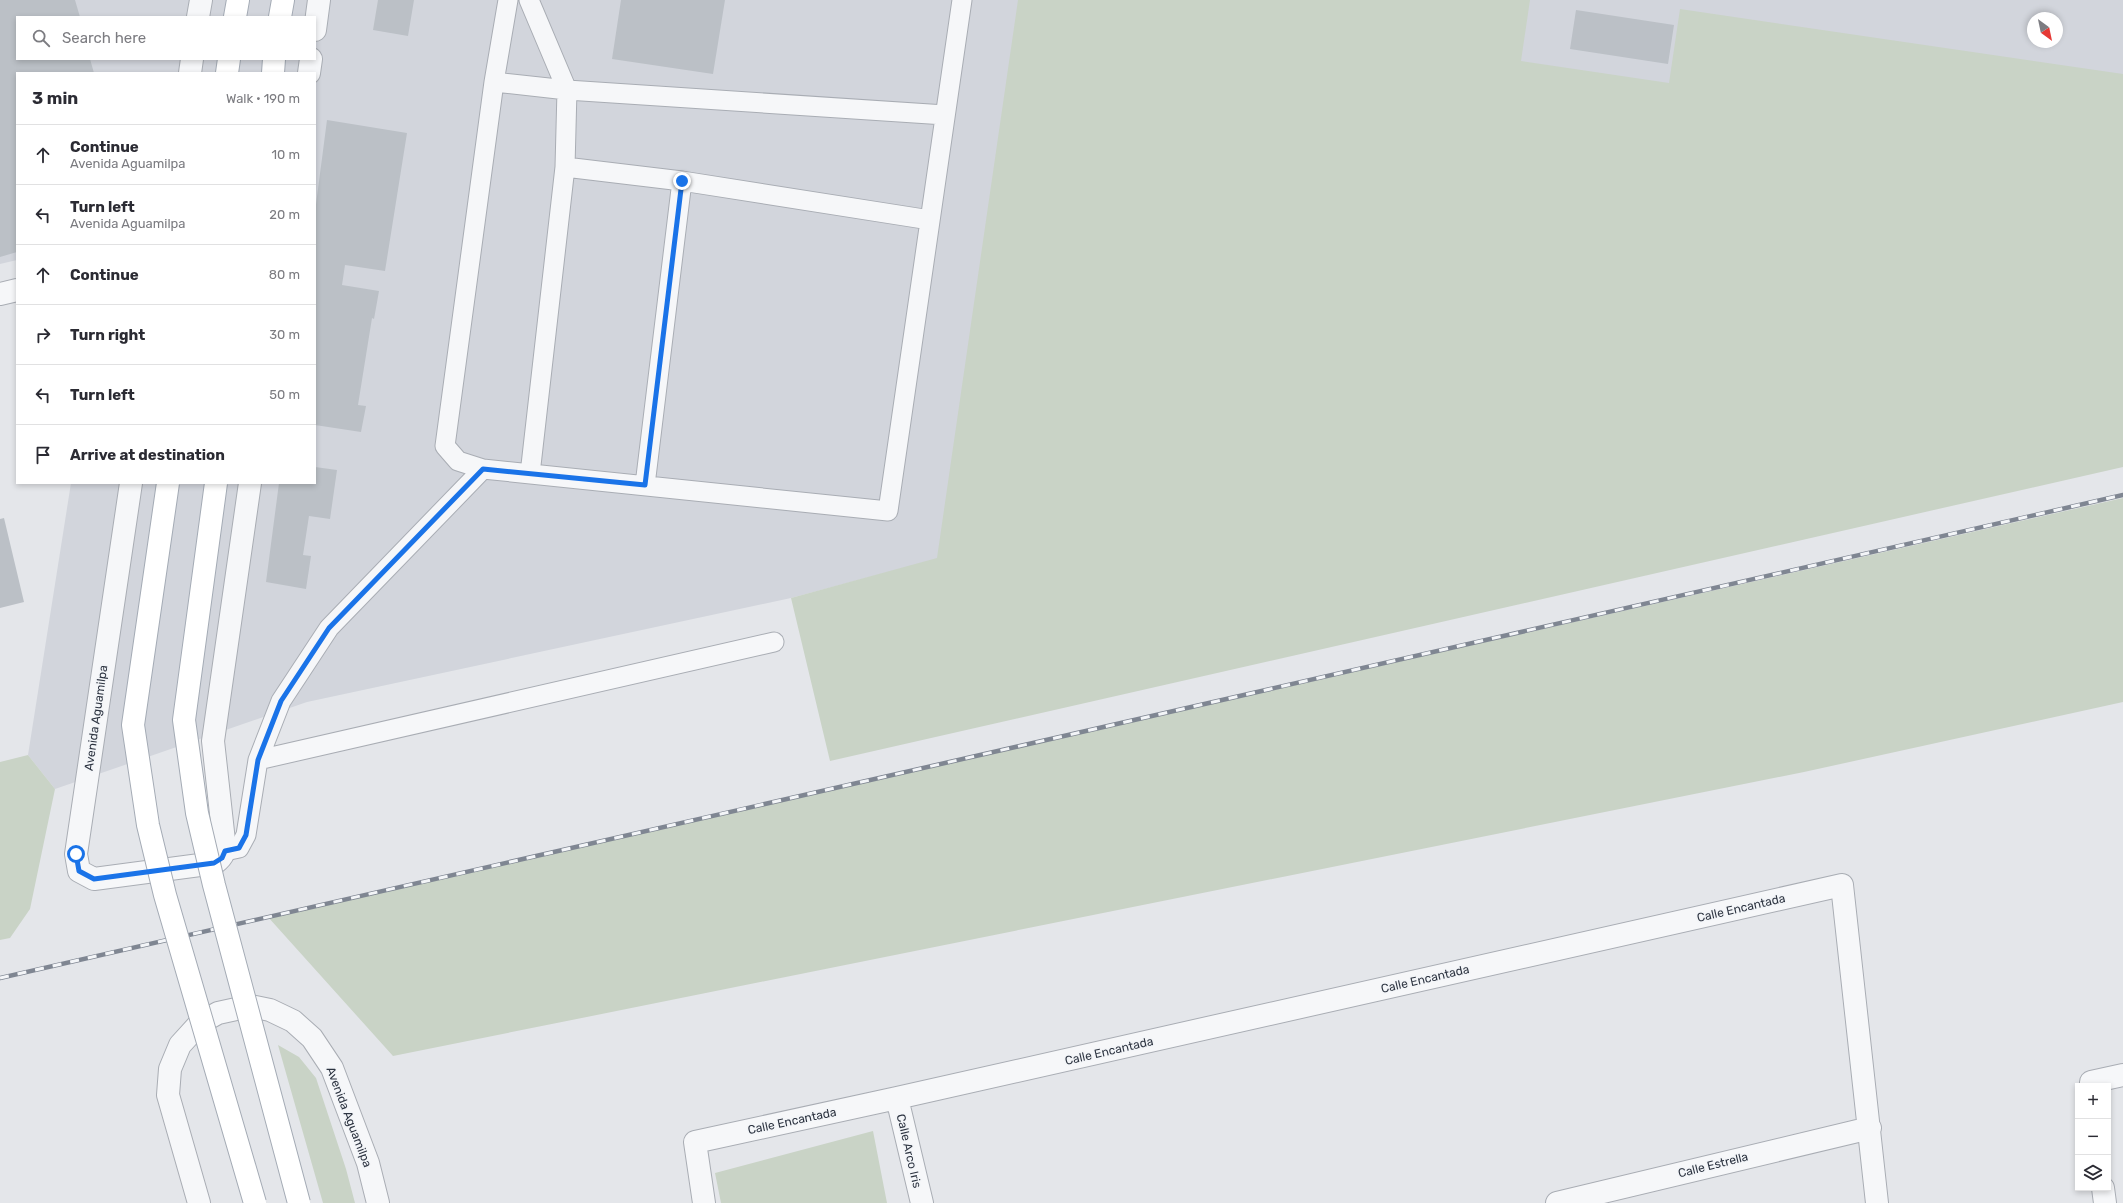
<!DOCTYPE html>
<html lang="en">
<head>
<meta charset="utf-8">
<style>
	body { margin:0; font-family:Rubik,sans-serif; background:#f2f2f3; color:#2b2b33 }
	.controls { position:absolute; right:12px; bottom:12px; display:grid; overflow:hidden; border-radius:0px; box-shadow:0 2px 6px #0003 }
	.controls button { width:36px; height:36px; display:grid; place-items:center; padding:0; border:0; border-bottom:1px solid #e1e1e2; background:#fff; color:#2b2b33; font:20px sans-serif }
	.compass { position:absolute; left:2027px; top:12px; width:36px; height:36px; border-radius:50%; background:#fff; box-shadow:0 2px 6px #0003; rotate:147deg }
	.stop { position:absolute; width:12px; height:12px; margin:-9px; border:3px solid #1a73e8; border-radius:50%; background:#fff }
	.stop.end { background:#1a73e8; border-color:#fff; box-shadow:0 1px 4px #0008 }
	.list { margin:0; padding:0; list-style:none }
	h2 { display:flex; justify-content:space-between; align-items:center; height:52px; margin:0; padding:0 16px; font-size:17px }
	h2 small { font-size:13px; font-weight:400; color:#7c7c81 }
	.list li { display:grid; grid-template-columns:26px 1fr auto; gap:12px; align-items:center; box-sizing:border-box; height:60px; padding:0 16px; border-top:1px solid #e1e1e2 }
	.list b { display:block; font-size:15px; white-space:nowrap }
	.list p { margin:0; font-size:13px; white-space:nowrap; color:#7c7c81 }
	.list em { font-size:13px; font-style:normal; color:#7c7c81 }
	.icon { flex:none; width:22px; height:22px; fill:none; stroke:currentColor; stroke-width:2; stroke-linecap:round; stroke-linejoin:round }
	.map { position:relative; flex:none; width:2123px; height:1203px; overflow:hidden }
	.search { position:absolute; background:#fff; box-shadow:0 2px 6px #0003; left:16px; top:16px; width:300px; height:44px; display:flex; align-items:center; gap:10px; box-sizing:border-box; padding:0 14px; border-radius:0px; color:#7c7c81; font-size:15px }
	.panel { position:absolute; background:#fff; box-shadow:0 2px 6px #0003; left:16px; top:72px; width:300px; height:412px; border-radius:0px }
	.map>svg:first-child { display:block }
	.built { fill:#d2d5dc; fill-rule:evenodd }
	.green { fill:#c9d3c6 }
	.building { fill:#bbc0c6 }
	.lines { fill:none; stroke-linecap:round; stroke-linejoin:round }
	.service-casing { stroke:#a9adb4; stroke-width:21 }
	.minor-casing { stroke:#a9adb4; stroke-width:24 }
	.tertiary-casing { stroke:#a9adb4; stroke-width:24 }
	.primary-casing { stroke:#a4abb5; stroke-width:24 }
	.service { stroke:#f6f7f9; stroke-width:19 }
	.minor { stroke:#f6f7f9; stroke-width:22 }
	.tertiary { stroke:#f6f7f9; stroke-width:22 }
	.primary { stroke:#fff; stroke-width:22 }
	.rail-casing { stroke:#7f8692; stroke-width:4.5 }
	.rail { stroke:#f3f5f8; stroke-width:3; stroke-dasharray:9; stroke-linecap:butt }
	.primary-bridge-casing { stroke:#a4abb5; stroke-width:24; stroke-linecap:butt }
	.primary-bridge { stroke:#fff; stroke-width:22 }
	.route { stroke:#1a73e8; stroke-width:5 }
	.labels { text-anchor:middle; stroke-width:3; stroke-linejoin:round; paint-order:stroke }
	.street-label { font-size:12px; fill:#2d3441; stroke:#f3f5f8 }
</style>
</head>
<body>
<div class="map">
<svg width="2123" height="1203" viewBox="0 0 2123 1203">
	<rect width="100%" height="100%" fill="#e4e6ea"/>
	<path class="built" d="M0 0H2123V290L937 559 791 598 307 702 55 789 28 755 71 483H315V73H17V260L0 264ZM17 17H315V59H17ZM2033 18H2057V42H2033Z"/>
	<path class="green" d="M1018 0H1530L1521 61 1669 83 1680 9 2123 74V467L830 761 791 598 937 558Z
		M2123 498V702L1804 772 393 1056 268 917Z
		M28 755 55 789 30 909 10 938 0 940V762Z
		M278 1045 299 1057 316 1078 346 1169 355 1203H323Z
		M873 1131 887 1203H721L715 1173Z"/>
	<path class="building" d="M0 0H75L80 17H17V59H90L94 73H17V252L0 257Z
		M378 0H414L408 36 373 30Z
		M621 0H725L713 74 612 59Z
		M1576 10 1674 25 1668 64 1570 49Z
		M327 120 407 133 385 271 345 265 342 285 379 291 374 319 372 318 358 405 366 406 361 432 315 425V212Z
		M315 467 337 470 330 519 309 516 303 555 311 556 306 589 266 582 279 483H315Z
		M4 518 24 602 0 608V519Z"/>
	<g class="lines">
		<g class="service-casing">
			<path id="service" d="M508 0 494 82 445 446 458 461 483 469 888 511 962 0
				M529 0 567 90 565 167 530 474
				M494 82 567 90 945 115
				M565 167 682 181 930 220
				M645 485 682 181
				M258 760 774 642
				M225 851 239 848 246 835 258 760 281 701 329 628 483 469"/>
		</g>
		<g class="minor-casing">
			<path id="minor" d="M0 294 17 290
				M2091 1086V1082L2123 1075
				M897 1098 922 1203
				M2103 1188 2105 1203
				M704 1203 695 1142 897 1098 1842 885 1877 1203
				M1557 1203 1870 1128"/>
		</g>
		<g class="tertiary-casing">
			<path id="tertiary" d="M198 17 201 0
				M315 30 319 0
				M190 73 192 59
				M309 73 311 59
				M131 483 76 854 79 871 94 879 215 863C224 856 225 852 224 841L213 741 250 483
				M199 1203 168 1095 170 1069 180 1045 200 1023 218 1013 250 1006 270 1010 293 1021 312 1038 332 1068 368 1163 378 1203"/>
		</g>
		<g class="primary-casing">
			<path id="primary" d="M235 17 238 0
				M280 17 283 0
				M227 73 229 59
				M273 73 274 59"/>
		</g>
		<use href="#service" class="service"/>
		<use href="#minor" class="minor"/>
		<use href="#tertiary" class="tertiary"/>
		<use href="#primary" class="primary"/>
		<g class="rail-casing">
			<path id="rail" d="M0 978 2123 495"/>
		</g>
		<use href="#rail" class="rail"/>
		<g class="primary-bridge-casing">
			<path id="primary-bridge" d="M168 483 133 725 148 825 165 895 255 1203
				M216 483 184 720 197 813 214 885 299 1203"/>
		</g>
		<use href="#primary-bridge" class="primary-bridge"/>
	</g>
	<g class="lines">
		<path class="route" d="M76 854 79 871 94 879 214 863 222 858 225 851 239 848 246 835 258 760 281 701 329 628 483 469 645 485 682 181"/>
	</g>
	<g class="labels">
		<g class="street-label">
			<text transform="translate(96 718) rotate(-82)" y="4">Avenida Aguamilpa</text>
			<text transform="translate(1741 908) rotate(-13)" y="4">Calle Encantada</text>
			<text transform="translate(1425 979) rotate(-13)" y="4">Calle Encantada</text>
			<text transform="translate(1109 1051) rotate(-13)" y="4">Calle Encantada</text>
			<text transform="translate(349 1117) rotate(69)" y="4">Avenida Aguamilpa</text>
			<text transform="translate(792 1121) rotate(-12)" y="4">Calle Encantada</text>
			<text transform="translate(909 1151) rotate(77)" y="4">Calle Arco Iris</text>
			<text transform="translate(1713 1165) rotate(-14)" y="4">Calle Estrella</text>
		</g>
	</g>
</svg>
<div class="controls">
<button>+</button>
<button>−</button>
<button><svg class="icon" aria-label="layers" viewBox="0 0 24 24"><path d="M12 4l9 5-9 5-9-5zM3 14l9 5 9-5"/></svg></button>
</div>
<svg class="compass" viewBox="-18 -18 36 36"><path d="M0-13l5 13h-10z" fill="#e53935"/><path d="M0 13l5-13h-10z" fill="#7c7c81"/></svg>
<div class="stop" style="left:76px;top:854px"></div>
<div class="stop end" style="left:682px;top:181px"></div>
<div class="search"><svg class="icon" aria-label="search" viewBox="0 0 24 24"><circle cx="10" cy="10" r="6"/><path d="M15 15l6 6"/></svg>Search here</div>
<section class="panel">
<h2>3 min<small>Walk · 190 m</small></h2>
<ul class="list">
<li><svg class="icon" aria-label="ahead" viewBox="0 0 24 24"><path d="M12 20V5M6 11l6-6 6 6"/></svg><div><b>Continue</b><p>Avenida Aguamilpa</p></div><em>10 m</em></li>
<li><svg class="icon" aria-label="left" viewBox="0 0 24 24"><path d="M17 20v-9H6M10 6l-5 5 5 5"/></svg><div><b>Turn left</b><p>Avenida Aguamilpa</p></div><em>20 m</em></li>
<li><svg class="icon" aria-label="ahead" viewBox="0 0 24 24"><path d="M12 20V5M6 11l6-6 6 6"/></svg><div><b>Continue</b></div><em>80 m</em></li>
<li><svg class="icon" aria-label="right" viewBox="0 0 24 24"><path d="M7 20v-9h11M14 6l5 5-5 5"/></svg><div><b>Turn right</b></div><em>30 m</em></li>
<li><svg class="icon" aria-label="left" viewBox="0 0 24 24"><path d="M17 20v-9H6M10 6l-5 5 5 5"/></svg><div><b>Turn left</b></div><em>50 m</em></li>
<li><svg class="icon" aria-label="arrive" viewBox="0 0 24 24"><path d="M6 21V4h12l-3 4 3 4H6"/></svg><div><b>Arrive at destination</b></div></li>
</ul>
</section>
</div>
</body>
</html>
